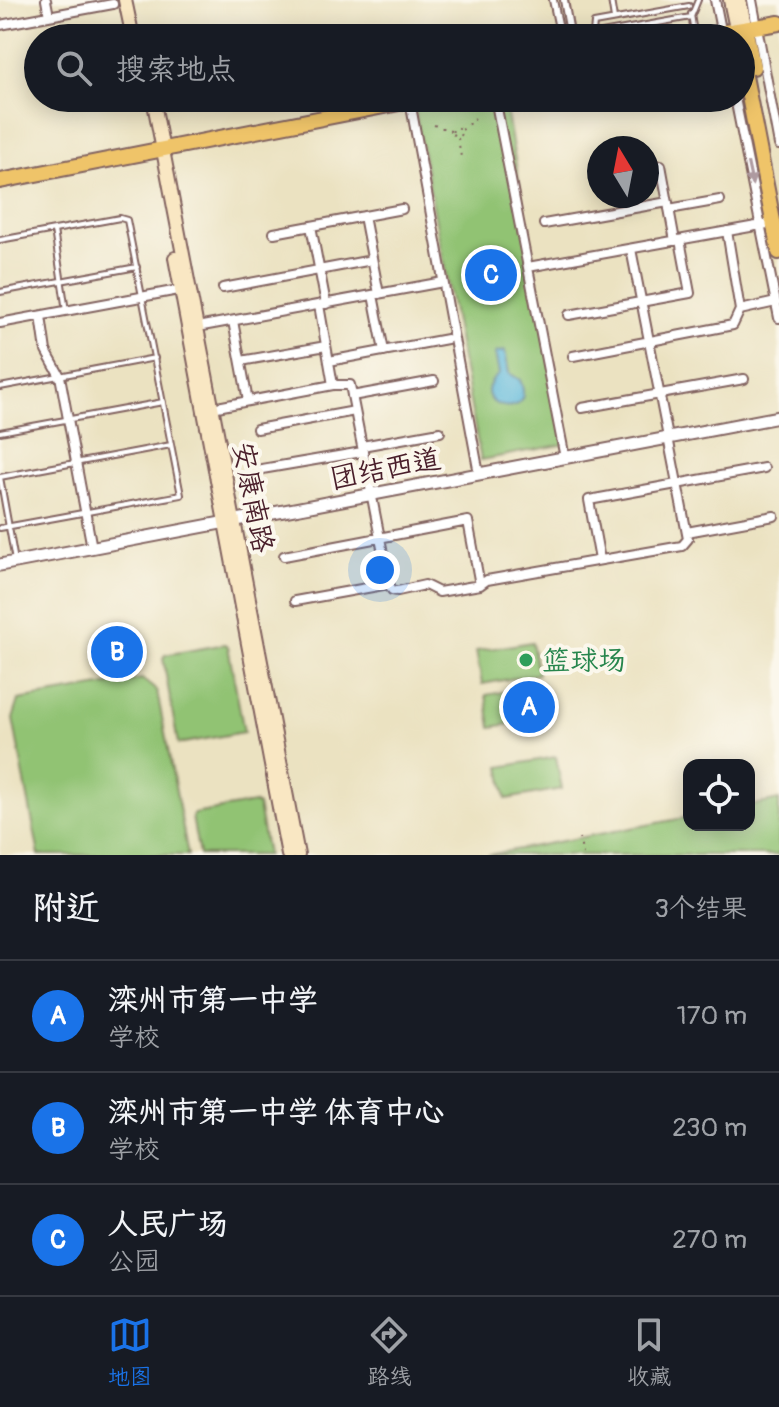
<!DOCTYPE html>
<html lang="zh">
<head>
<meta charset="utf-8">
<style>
	body { margin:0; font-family:Pangolin,"LXGW WenKai TC",sans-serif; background:#20242c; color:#f1f3f6 }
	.controls { position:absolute; right:24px; bottom:24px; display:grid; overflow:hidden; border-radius:16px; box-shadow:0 4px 20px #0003 }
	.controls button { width:72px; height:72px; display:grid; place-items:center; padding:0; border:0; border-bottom:2px solid #363941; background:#171b24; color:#f1f3f6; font:40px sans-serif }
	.compass { position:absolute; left:587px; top:136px; width:72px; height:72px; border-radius:50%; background:#171b24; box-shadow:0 4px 20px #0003; rotate:350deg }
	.you { position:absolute; left:380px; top:570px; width:28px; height:28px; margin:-20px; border:6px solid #fff; border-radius:50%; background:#1a73e8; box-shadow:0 0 0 12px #1a73e833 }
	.badge { display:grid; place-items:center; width:52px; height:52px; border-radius:50%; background:#1a73e8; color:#fff; font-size:26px; font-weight:700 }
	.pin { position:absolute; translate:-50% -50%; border:4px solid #fff; box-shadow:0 2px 8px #0006 }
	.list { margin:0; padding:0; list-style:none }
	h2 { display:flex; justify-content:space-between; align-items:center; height:104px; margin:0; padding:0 32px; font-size:34px }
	h2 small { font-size:26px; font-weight:400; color:#9ea1a6 }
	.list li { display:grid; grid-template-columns:52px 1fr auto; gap:24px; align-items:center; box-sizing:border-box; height:112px; padding:0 32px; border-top:2px solid #363941 }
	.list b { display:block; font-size:30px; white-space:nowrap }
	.list p { margin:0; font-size:26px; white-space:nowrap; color:#9ea1a6 }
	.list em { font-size:26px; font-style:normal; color:#9ea1a6 }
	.icon { flex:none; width:44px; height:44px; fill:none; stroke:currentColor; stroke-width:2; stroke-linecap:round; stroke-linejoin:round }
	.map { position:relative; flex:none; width:779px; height:855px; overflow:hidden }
	.search { position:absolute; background:#171b24; box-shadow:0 4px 20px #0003; left:24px; right:24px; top:24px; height:88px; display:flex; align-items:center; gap:20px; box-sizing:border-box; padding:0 28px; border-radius:44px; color:#9ea1a6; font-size:30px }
	.sheet { height:440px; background:#171b24 }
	nav { display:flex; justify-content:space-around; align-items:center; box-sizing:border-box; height:112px; border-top:2px solid #363941; background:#171b24; font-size:22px; color:#9ea1a6 }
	nav a { display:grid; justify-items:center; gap:4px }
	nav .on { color:#1a73e8 }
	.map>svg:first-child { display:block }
	.green { fill:#91c373; stroke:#6e714f; stroke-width:2 }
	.water { fill:#5cb8da; stroke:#536c82; stroke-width:2 }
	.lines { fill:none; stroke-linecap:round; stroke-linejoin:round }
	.service-casing { stroke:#826360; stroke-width:8 }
	.pedestrian-casing { stroke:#826360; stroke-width:10 }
	.minor-casing { stroke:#826360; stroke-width:12 }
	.tertiary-casing { stroke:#826360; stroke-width:15 }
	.secondary-casing { stroke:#826360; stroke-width:16 }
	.primary-casing { stroke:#826360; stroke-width:18 }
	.path { stroke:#826360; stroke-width:2; stroke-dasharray:2 6; stroke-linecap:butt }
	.service { stroke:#fff; stroke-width:4 }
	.pedestrian { stroke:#fff; stroke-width:6 }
	.minor { stroke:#fff; stroke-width:8 }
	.tertiary { stroke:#fff; stroke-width:11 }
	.secondary { stroke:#f9e7c3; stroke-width:12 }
	.primary { stroke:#efc469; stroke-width:14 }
	.oneway { fill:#ae9aa0 }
	.leisure-dot { fill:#2e9e5b; stroke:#fbf7ec; stroke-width:3 }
	.labels { text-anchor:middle; stroke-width:8; stroke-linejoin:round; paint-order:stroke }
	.street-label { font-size:28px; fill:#4a1f2b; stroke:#fbf7ec }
	.leisure-label { font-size:28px; fill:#27864d; stroke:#fbf7ec; text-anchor:start }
</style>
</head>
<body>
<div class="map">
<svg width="779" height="855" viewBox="0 0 779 855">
	<rect width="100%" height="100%" fill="#fbf7ec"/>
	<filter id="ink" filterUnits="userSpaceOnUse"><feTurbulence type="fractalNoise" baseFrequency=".0125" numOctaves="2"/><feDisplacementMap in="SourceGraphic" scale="16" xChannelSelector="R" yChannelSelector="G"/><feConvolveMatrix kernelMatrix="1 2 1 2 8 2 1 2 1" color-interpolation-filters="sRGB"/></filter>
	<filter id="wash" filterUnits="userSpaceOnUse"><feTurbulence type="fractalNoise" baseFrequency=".006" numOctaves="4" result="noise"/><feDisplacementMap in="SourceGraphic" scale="32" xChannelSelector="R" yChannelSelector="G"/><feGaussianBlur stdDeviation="1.8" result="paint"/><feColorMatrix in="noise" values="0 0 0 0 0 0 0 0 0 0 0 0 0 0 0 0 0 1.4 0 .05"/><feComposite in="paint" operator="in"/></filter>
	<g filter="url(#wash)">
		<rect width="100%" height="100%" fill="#ebe2c1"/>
		<path class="green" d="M458 98H504L566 444 481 460 414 106Z
			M532 642 538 674 482 684 476 651Z
			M225 644 228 646 244 732 178 744 163 658 165 655Z
			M142 679 157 691 188 855H39L13 719 19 700Z
			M542 685 547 718 491 727 486 695Z
			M556 757 562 789 506 799 500 767Z
			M779 800V855H488L689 817V825H749V806Z
			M254 803 258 805 267 855H199L192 817 194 814Z"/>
		<path class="water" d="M505 351 509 373 520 380C539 424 460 407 499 374L495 353Z"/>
	</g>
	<g filter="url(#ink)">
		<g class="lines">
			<g class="service-casing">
				<path id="service" d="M611 0 614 19
					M689 6 594 23 593 33 596 34 691 17 698 0
					M691 14 694 33
					M54 230 66 311
					M0 240 120 218 127 220 181 495 0 528
					M0 292 137 267
					M0 387 155 358
					M0 432 163 402
					M0 477 171 445
					M0 477 15 561"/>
			</g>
			<g class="pedestrian-casing">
				<path id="pedestrian" d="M553 0 561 38
					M564 0 571 38"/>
			</g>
			<g class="minor-casing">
				<path id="minor" d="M46 0 49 16
					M715 0 722 35
					M752 0 779 145
					M0 25 113 4
					M495 98 565 458
					M735 98 779 318
					M410 101 479 474
					M661 165 675 241
					M669 209 720 200
					M364 216 379 294
					M544 224 668 202
					M311 226 326 304
					M727 231 740 310
					M274 233 402 209
					M528 267 773 223
					M223 288 372 260
					M373 295 384 351
					M319 305 333 385
					M569 315 690 293 680 240
					M41 316 46 351 60 376 92 548
					M233 321 248 401
					M0 323 184 289
					M197 327 443 282
					M573 356 733 325 740 310 776 302
					M241 361 326 346
					M329 361 447 339
					M352 396 434 381
					M212 408 333 385H350L389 584 392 590 398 591 425 585 439 592 480 585 487 580 682 546 688 539 631 249
					M582 408 744 379
					M257 429 355 411
					M362 446 440 432
					M262 469 362 452
					M687 532 774 516
					M284 556 468 521 480 585
					M600 560 589 500 764 468
					M295 601 389 584"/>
			</g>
			<g class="tertiary-casing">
				<path id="tertiary" d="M0 565 779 417"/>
			</g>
			<g class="secondary-casing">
				<path id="secondary" d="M125 0 133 38
					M730 0 738 38
					M740 0 747 36
					M153 98 298 855
					M175 258 288 855"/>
			</g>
			<g class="primary-casing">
				<path id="primary" d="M747 37 753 67
					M688 38 779 23
					M741 55 779 252
					M0 181 425 98"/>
			</g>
			<path class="path" d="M434 125 451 131
				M452.5 132a4.5 4.5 0 1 1 9 0a4.5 4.5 0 1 1-9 0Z
				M462 130 475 118
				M458 138 461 157
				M579 838 583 855"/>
			<use href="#service" class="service"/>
			<use href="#pedestrian" class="pedestrian"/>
			<use href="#minor" class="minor"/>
			<use href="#tertiary" class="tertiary"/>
			<use href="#secondary" class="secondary"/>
			<use href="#primary" class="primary"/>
		</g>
		<defs><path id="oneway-solid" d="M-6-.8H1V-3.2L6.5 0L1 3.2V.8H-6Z" transform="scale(2)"/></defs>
		<use class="oneway" href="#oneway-solid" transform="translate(750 174) rotate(78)"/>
	</g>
	<circle class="leisure-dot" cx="526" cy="660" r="8"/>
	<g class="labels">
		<g class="street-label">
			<text transform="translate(385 468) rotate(-11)" y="10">团结西道</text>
			<text transform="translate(254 497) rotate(79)" y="10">安康南路</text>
		</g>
		<g class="leisure-label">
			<text x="542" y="670">篮球场</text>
		</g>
	</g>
</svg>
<div class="controls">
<button><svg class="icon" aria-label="locate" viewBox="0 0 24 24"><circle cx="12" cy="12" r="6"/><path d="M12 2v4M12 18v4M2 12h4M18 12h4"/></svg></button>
</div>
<svg class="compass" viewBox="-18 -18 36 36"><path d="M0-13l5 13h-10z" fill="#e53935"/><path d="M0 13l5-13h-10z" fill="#9ea1a6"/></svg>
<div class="you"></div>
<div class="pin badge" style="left:529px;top:707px">A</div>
<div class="pin badge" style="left:117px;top:652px">B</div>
<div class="pin badge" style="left:491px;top:275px">C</div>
<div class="search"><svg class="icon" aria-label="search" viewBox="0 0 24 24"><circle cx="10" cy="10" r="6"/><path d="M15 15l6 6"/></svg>搜索地点</div>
</div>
<section class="sheet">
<h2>附近<small>3个结果</small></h2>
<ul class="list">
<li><span class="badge">A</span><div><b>滦州市第一中学</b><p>学校</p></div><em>170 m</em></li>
<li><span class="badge">B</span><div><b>滦州市第一中学 体育中心</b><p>学校</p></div><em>230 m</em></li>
<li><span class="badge">C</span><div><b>人民广场</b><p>公园</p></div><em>270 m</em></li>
</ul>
</section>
<nav>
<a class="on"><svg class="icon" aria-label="map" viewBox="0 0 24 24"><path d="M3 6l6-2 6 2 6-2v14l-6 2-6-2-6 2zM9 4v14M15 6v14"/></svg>地图</a>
<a><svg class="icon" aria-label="directions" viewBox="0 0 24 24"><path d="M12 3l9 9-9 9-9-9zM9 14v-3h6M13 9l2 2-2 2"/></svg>路线</a>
<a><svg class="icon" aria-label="saved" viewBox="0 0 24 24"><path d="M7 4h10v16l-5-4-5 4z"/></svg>收藏</a>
</nav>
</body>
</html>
